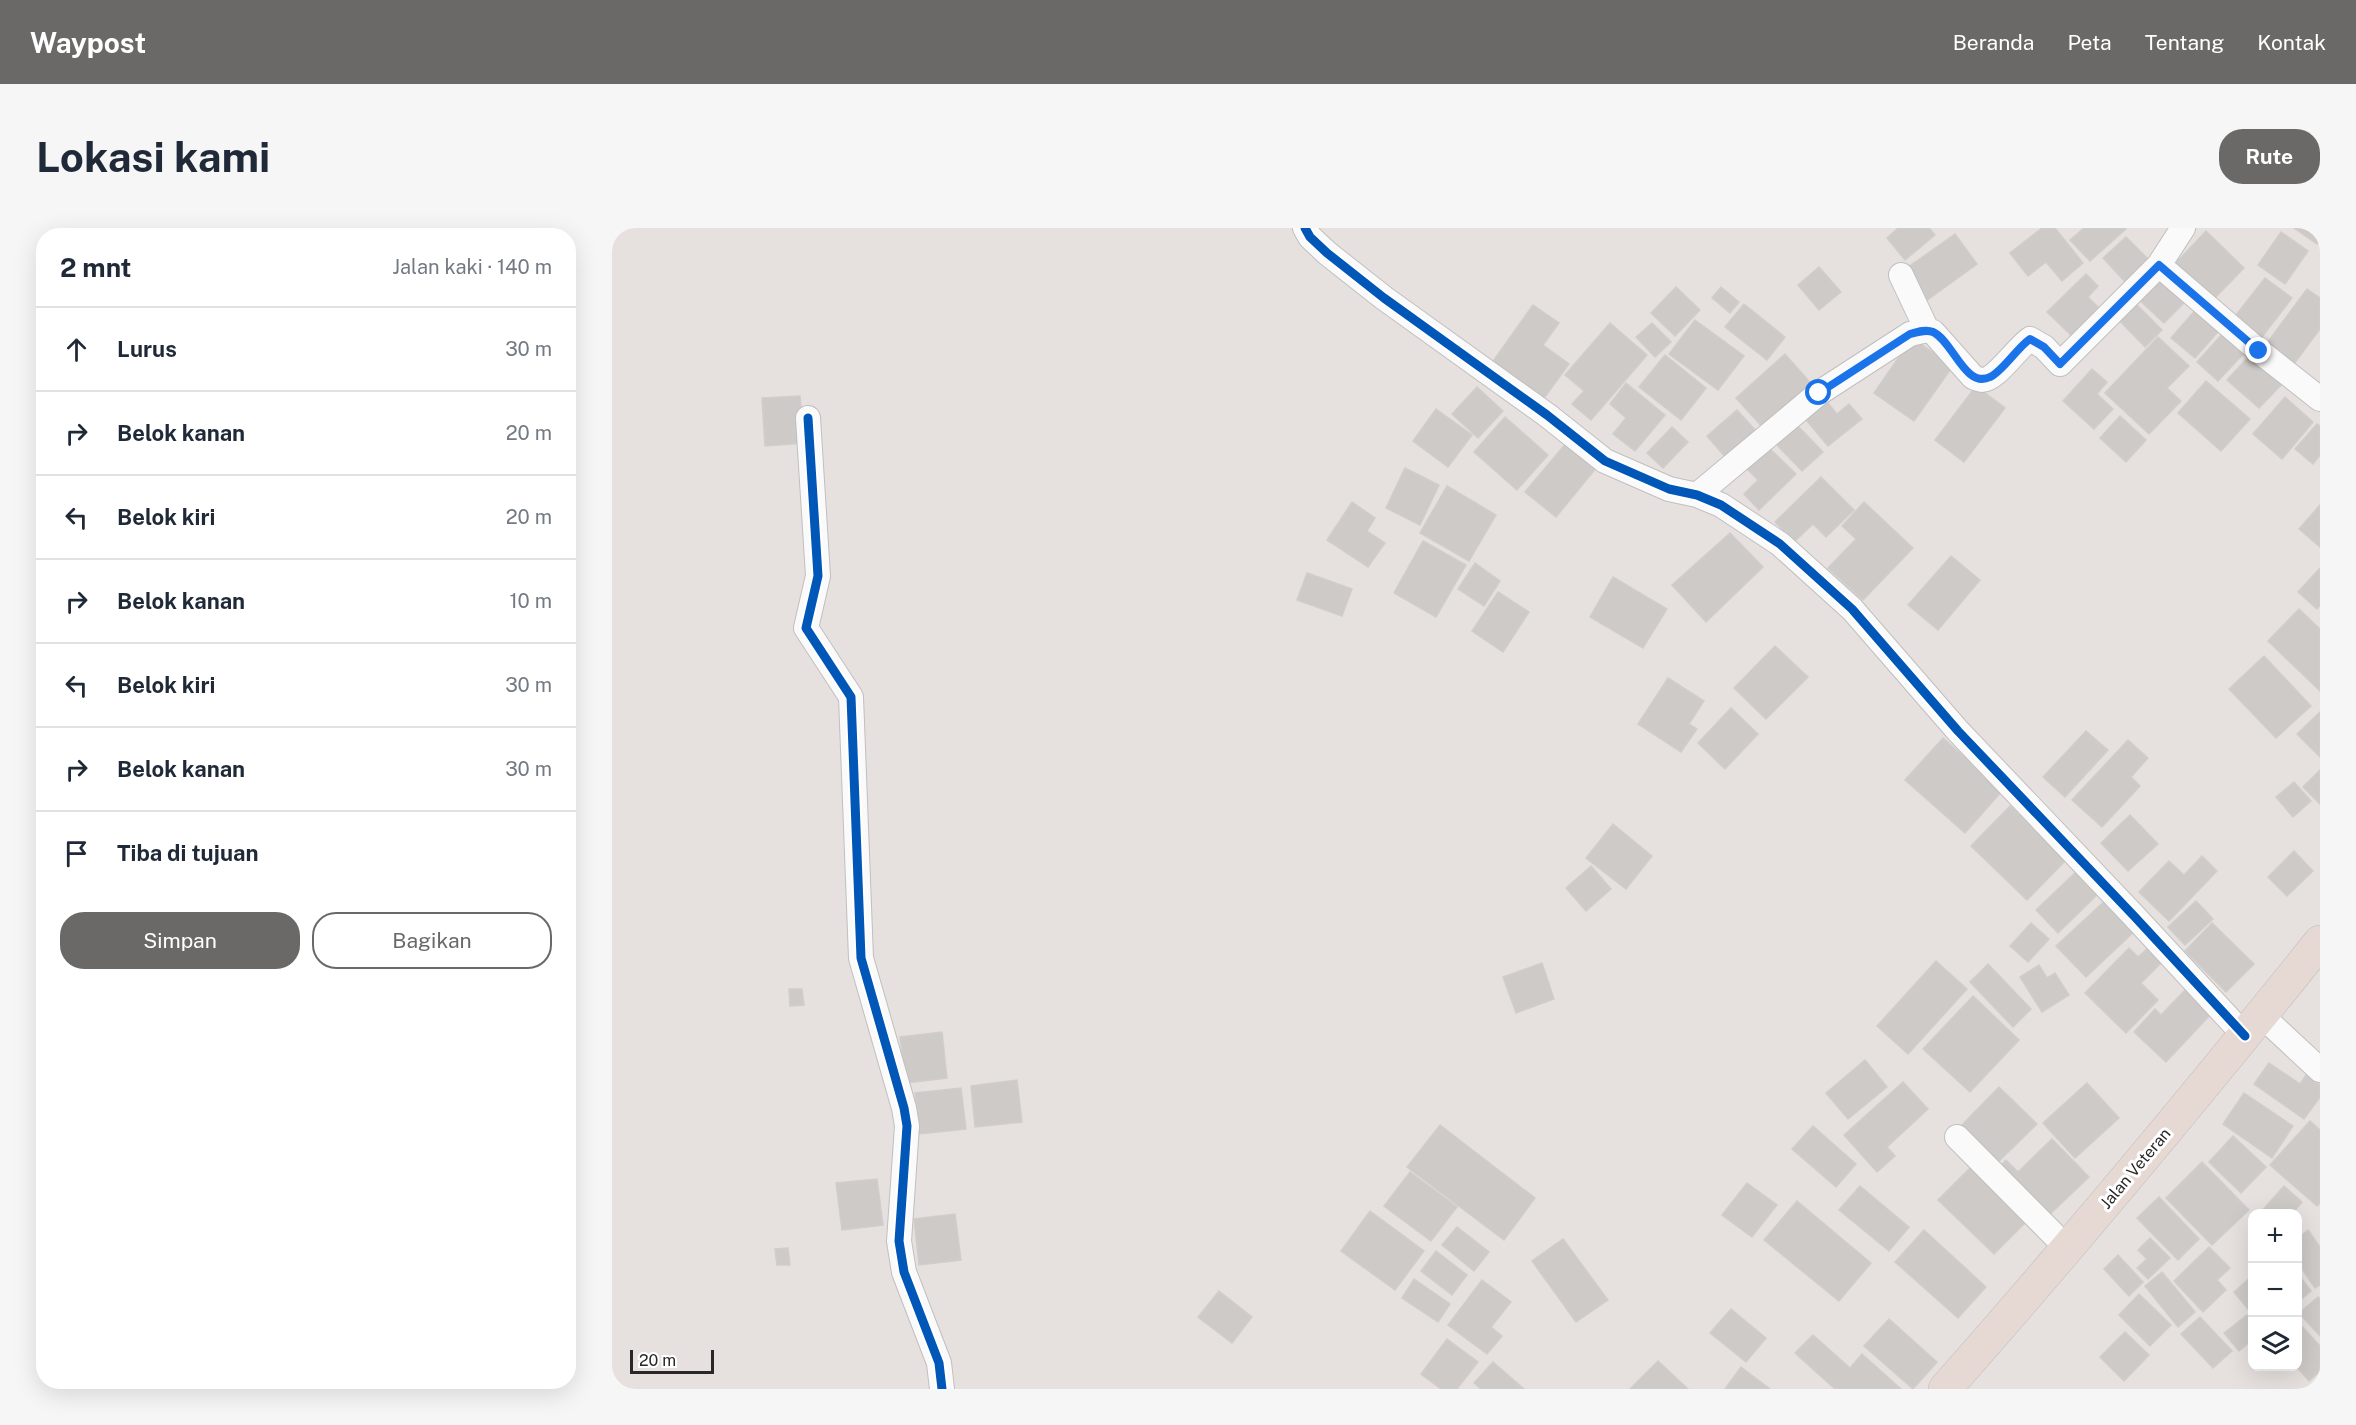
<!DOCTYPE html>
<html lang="id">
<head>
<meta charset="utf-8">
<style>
	body { margin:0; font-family:"Public Sans",sans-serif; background:#f6f6f7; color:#1f2937 }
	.controls { position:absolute; right:18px; bottom:18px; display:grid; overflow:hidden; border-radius:12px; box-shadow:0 6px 24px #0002 }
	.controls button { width:54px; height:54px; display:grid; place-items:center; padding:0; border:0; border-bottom:2px solid #e0e1e3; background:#fff; color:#1f2937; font:30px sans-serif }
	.scale { position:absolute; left:18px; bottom:15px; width:84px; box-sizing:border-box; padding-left:6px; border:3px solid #282828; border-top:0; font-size:16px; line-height:21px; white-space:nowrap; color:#282828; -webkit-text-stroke:4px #fff; paint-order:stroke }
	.stop { position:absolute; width:18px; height:18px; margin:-14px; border:4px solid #1a73e8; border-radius:50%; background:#fff }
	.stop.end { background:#1a73e8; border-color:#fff; box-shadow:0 2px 6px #0008 }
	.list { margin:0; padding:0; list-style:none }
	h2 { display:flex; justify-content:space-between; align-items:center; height:78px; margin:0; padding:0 24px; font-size:26px }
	h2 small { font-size:20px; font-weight:400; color:#747a83 }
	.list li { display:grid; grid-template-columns:39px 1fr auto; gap:18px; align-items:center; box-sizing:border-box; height:84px; padding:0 24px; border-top:2px solid #e0e1e3 }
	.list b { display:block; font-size:22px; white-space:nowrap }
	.list em { font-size:20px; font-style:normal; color:#747a83 }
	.actions { display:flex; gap:12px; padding:18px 24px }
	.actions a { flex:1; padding:14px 0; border:2px solid #6a6968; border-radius:24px; text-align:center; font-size:21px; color:#6a6968 }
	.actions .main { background:#6a6968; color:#fff }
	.icon { flex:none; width:33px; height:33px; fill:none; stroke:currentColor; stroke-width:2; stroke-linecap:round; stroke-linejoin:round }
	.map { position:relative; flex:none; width:1708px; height:1161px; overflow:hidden; border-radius:24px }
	header { display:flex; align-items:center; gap:36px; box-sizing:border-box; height:84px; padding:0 30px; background:#6a6968; color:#fff }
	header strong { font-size:28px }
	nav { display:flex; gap:33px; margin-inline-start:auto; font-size:21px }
	.intro { display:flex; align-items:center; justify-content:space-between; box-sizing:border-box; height:144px; padding:0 36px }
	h1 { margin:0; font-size:42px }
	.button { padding:15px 27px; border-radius:24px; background:#6a6968; color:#fff; font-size:21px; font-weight:700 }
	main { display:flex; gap:36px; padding:0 36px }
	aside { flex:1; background:#fff; border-radius:24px; box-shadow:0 6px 24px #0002 }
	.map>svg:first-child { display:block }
	.building { fill:#cdcac7; stroke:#d1cdca; stroke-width:1.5 }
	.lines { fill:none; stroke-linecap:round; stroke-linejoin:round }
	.street-casing { stroke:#c0bfbf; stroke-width:26 }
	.highway-casing { stroke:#bfbdbc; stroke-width:34 }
	.street { stroke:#fbfafa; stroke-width:24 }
	.highway { stroke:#e6d9d3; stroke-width:33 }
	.cycleway-casing { stroke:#fff; stroke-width:13 }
	.cycleway { stroke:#0057b8; stroke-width:9 }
	.route { stroke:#1a73e8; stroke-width:8 }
	.labels { text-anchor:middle; stroke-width:6; stroke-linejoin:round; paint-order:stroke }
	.street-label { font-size:16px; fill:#282828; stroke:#fff }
</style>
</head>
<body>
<header>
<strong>Waypost</strong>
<nav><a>Beranda</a><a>Peta</a><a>Tentang</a><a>Kontak</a></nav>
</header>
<div class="intro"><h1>Lokasi kami</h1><a class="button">Rute</a></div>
<main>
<aside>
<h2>2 mnt<small>Jalan kaki · 140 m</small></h2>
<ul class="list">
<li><svg class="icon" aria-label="ahead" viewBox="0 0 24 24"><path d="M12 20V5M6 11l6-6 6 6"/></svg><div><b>Lurus</b></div><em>30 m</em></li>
<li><svg class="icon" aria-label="right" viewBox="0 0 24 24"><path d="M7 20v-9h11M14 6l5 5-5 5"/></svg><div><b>Belok kanan</b></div><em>20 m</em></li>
<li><svg class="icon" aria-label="left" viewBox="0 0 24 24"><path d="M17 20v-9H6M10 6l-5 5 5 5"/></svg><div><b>Belok kiri</b></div><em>20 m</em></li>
<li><svg class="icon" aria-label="right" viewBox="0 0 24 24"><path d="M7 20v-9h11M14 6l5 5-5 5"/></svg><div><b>Belok kanan</b></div><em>10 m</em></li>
<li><svg class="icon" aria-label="left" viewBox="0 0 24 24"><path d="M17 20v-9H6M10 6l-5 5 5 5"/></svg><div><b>Belok kiri</b></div><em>30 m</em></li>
<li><svg class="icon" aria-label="right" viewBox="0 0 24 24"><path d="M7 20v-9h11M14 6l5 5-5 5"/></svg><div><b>Belok kanan</b></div><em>30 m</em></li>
<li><svg class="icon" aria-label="arrive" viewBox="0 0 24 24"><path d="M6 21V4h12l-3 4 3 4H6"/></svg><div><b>Tiba di tujuan</b></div></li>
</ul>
<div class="actions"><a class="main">Simpan</a><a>Bagikan</a></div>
</aside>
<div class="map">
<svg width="1708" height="1161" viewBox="0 0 1708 1161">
	<rect width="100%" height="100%" fill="#e6e1de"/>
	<path class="building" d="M1286 0H1317L1323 7 1293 32 1275 10Z
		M1430 0H1443L1471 35 1450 53 1434 34 1416 48 1398 25Z
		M1472 0H1513L1514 1 1478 33 1458 12Z
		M1682 0H1708V12L1705 16Z
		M1594 3 1632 40 1597 76 1559 40Z
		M1669 4 1696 23 1673 56 1646 37Z
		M1343 6 1365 36 1314 73 1292 42Z
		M1514 9 1539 34 1515 56 1491 30Z
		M1207 39 1229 64 1207 82 1186 57Z
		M1545 45 1574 73 1552 95 1523 68Z
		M1474 46 1486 58 1476 69 1491 84 1464 112 1435 84Z
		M1653 50 1680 70 1650 109 1623 88Z
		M1064 59 1088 82 1063 108 1039 85Z
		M1109 59 1127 74 1118 85 1100 70Z
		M1695 61 1708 70V101L1679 140 1652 119Z
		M1520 72 1550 102 1533 119 1503 88Z
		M1132 76 1173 109 1155 132 1113 99Z
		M921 77 947 95 931 117 957 136 930 173 879 136Z
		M1586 79 1610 99 1583 130 1559 110Z
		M1083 92 1132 128 1106 162 1057 126Z
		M998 95 1035 127 979 192 960 176 972 163 953 147Z
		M1040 95 1059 114 1043 129 1024 109Z
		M1612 104 1634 123 1606 153 1585 134Z
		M1546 109 1577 138 1555 160 1569 173 1537 206 1493 165Z
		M1300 110 1341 138 1302 193 1262 165Z
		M1641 124 1673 153 1647 180 1615 152Z
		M1173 126 1203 160 1154 203 1124 170Z
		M1053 127 1094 160 1069 192 1027 159Z
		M1480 141 1495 154 1485 166 1501 181 1482 201 1451 173Z
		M1594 153 1638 191 1609 223 1566 185Z
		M1014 155 1053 187 1023 223 1001 206 1014 190 998 176Z
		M1364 158 1393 180 1352 234 1323 212Z
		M865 159 891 183 866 210 840 186Z
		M188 168 192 215 153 218 150 170Z
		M1673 169 1701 194 1670 231 1641 206Z
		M1212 170 1225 186 1237 176 1250 191 1216 218 1190 187Z
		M824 181 860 207 836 239 801 213Z
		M1125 182 1144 203 1114 230 1095 208Z
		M1508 188 1534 212 1514 234 1488 210Z
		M893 189 936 227 905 262 862 224Z
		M1180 192 1211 224 1190 243 1160 212Z
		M1705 196 1708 198V227L1701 236 1683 221Z
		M1060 199 1076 214 1051 240 1035 225Z
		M955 214 985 239 944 289 913 264Z
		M1155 218 1184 246 1147 282 1132 266 1146 252 1133 239Z
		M793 240 827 257 808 297 774 280Z
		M1209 249 1242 282 1214 309 1201 296 1183 313 1163 294Z
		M835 258 884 287 857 333 808 305Z
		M740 274 763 290 755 303 773 315 756 339 715 312Z
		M1252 274 1301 320 1251 372 1216 340 1244 311 1230 298Z
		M1708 277V319L1687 301Z
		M1118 305 1151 339 1094 394 1060 357Z
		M811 313 854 337 824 389 782 365Z
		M1339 328 1368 352 1326 402 1296 377Z
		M863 335 888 353 872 378 846 361Z
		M1708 340V377L1705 381 1686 364Z
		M695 345 740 361 730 388 685 372Z
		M1001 349 1055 381 1031 420 978 389Z
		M886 364 917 384 891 424 860 403Z
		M1687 381 1708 401V463L1656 413Z
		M1163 418 1196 449 1154 491 1122 460Z
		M1652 428 1699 478 1664 510 1617 461Z
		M1056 450 1092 473 1077 496 1085 501 1069 524 1026 496Z
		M1119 480 1146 506 1113 541 1086 515Z
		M1708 484V529L1685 506Z
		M1474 503 1496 522 1453 569 1431 549Z
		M1331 510 1390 563 1353 605 1293 552Z
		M1516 512 1536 530 1519 549 1528 558 1490 599 1460 572Z
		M1708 542V576L1691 559Z
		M1682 554 1699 573 1681 589 1664 569Z
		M1398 578 1454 632 1415 672 1359 618Z
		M1518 587 1546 616 1516 643 1489 615Z
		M1001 596 1040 628 1014 661 974 630Z
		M1682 623 1701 643 1675 668 1656 649Z
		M1590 628 1605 643 1557 693 1527 664 1557 633 1572 647Z
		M979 638 999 661 974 683 954 660Z
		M1466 642 1488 664 1446 705 1424 682Z
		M1497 669 1526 700 1474 749 1444 718Z
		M1584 673 1601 691 1573 717 1556 699Z
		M1419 695 1437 711 1416 734 1398 718Z
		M1600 695 1642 736 1614 764 1573 723Z
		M1517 720 1526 729 1536 720 1550 734 1529 755 1546 772 1514 805 1473 765Z
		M1324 733 1355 761 1296 826 1265 798Z
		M930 735 942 771 904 785 891 749Z
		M1376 736 1419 781 1401 799 1358 754Z
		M1427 737 1435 750 1443 745 1457 767 1430 784 1408 749Z
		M1576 759 1602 783 1554 834 1522 804 1543 781 1549 787Z
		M177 761H190L192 777 178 778Z
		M1361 768 1407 812 1358 864 1311 821Z
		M330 804 335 850 294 855 288 809Z
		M1253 832 1275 859 1236 891 1214 865Z
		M1657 835 1688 856 1694 847 1708 857V869L1692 891 1642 856Z
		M405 852 410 894 363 899 359 858Z
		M1291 854 1316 881 1275 919 1283 928 1265 944 1232 907Z
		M1475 855 1507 890 1463 930 1431 895Z
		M1387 859 1425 896 1384 936 1347 900Z
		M349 860 354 901 307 906 303 865Z
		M1632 865 1681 898 1660 930 1611 896Z
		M1698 893 1708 902V975L1705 978 1658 937Z
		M828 897 923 970 892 1012 795 939Z
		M1201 898 1244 936 1224 959 1180 921Z
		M1621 908 1654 939 1629 965 1597 934Z
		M1440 911 1477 949 1434 990 1386 940 1394 932 1406 944Z
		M1364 934 1420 988 1382 1026 1326 972Z
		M1590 934 1637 982 1600 1017 1554 970Z
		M798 944 845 979 819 1013 772 978Z
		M265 951 271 997 230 1002 224 955Z
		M1135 955 1165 977 1140 1009 1110 987Z
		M1248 958 1297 999 1277 1023 1227 982Z
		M1672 958 1690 974 1680 986H1647Z
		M1547 969 1587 1011 1566 1032 1525 990Z
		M1185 973 1259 1035 1227 1073 1152 1012Z
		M758 983 812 1023 783 1062 729 1023Z
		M343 986 349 1032 307 1037 302 991Z
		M845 999 877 1024 862 1043 830 1017Z
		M1312 1002 1374 1059 1346 1090 1283 1034Z
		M1696 1002 1708 1019V1057L1703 1060 1686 1035V1010Z
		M1538 1010 1558 1030 1536 1051 1525 1040 1535 1031 1526 1022Z
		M951 1011 996 1072 964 1094 920 1033Z
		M1597 1019 1618 1040 1605 1052 1614 1062 1591 1084 1562 1053Z
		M176 1020 178 1037H165L163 1021Z
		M824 1023 855 1047 840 1067 809 1043Z
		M1506 1027 1531 1054 1517 1068 1492 1041Z
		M1550 1044 1583 1084 1566 1099 1533 1058Z
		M1686 1046 1699 1063 1686 1074Z
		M1640 1048V1086L1622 1064Z
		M802 1051 838 1076 826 1094 790 1070Z
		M870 1052 899 1074 879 1099 890 1108 875 1126 836 1097Z
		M607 1063 640 1089 620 1115 586 1089Z
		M1527 1066 1559 1097 1538 1118 1507 1087Z
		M1706 1069 1708 1071V1108L1687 1085Z
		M1119 1081 1154 1110 1134 1134 1098 1105Z
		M1635 1087 1640 1094V1112L1627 1123 1612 1105Z
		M1588 1089 1620 1123 1601 1140 1569 1106Z
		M1277 1091 1325 1134 1301 1161 1252 1118Z
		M1686 1094 1708 1118V1143L1697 1153 1684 1138H1686Z
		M1513 1104 1537 1127 1512 1153 1488 1129Z
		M1201 1107 1238 1140 1250 1126 1289 1161H1223L1183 1125Z
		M835 1111 866 1134 845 1161H829L809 1146Z
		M1046 1133 1076 1161H1018Z
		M881 1134 912 1161H869L862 1155Z
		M1129 1139 1158 1161H1113Z"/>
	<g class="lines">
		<g class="street-casing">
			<path id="street" d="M693 0 698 9 715 25 772 70 935 187 993 233 1057 261 1085 267 1109 277 1168 316 1240 381 1346 503 1522 688 1633 808
				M1547 37 1647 123 1708 171
				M1289 47 1315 102
				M196 190 206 348 194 400 239 469 249 730 292 880 295 898 287 1013 292 1044 327 1135 330 1161
				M1085 267 1207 165 1298 106 1315 102 1321 104 1361 149C1362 150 1369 152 1370 152 1384 152 1405 120 1418 111L1432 119 1448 136 1547 37 1571 0
				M1649 787 1708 842
				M1345 909 1455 1020"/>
		</g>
		<g class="highway-casing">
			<path id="highway" d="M1333 1161C1462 1015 1586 866 1708 714"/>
		</g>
		<use href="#street" class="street"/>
		<use href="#highway" class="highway"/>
		<g class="cycleway-casing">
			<path id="cycleway" d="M693 0 698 9 715 25 772 70 935 187 993 233 1057 261 1085 267 1109 277 1168 316 1240 381 1346 503 1522 688 1633 808
				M196 190 206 348 194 400 239 469 249 730 292 880 295 898 287 1013 292 1044 327 1135 330 1161"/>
		</g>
		<use href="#cycleway" class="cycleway"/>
	</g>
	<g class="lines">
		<path class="route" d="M1207 165 1298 106C1305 104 1314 101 1321 104 1341 113 1353 161 1378 149 1390 144 1405 120 1418 111L1432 119 1448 136 1547 37 1647 123"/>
	</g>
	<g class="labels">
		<g class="street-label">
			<text transform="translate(1523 940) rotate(-50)" y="6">Jalan Veteran</text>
		</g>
	</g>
</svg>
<div class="controls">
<button>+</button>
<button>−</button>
<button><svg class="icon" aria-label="layers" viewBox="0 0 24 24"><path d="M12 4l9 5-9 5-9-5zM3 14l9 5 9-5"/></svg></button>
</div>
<div class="scale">20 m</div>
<div class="stop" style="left:1207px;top:165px"></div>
<div class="stop end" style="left:1647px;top:123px"></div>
</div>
</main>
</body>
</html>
